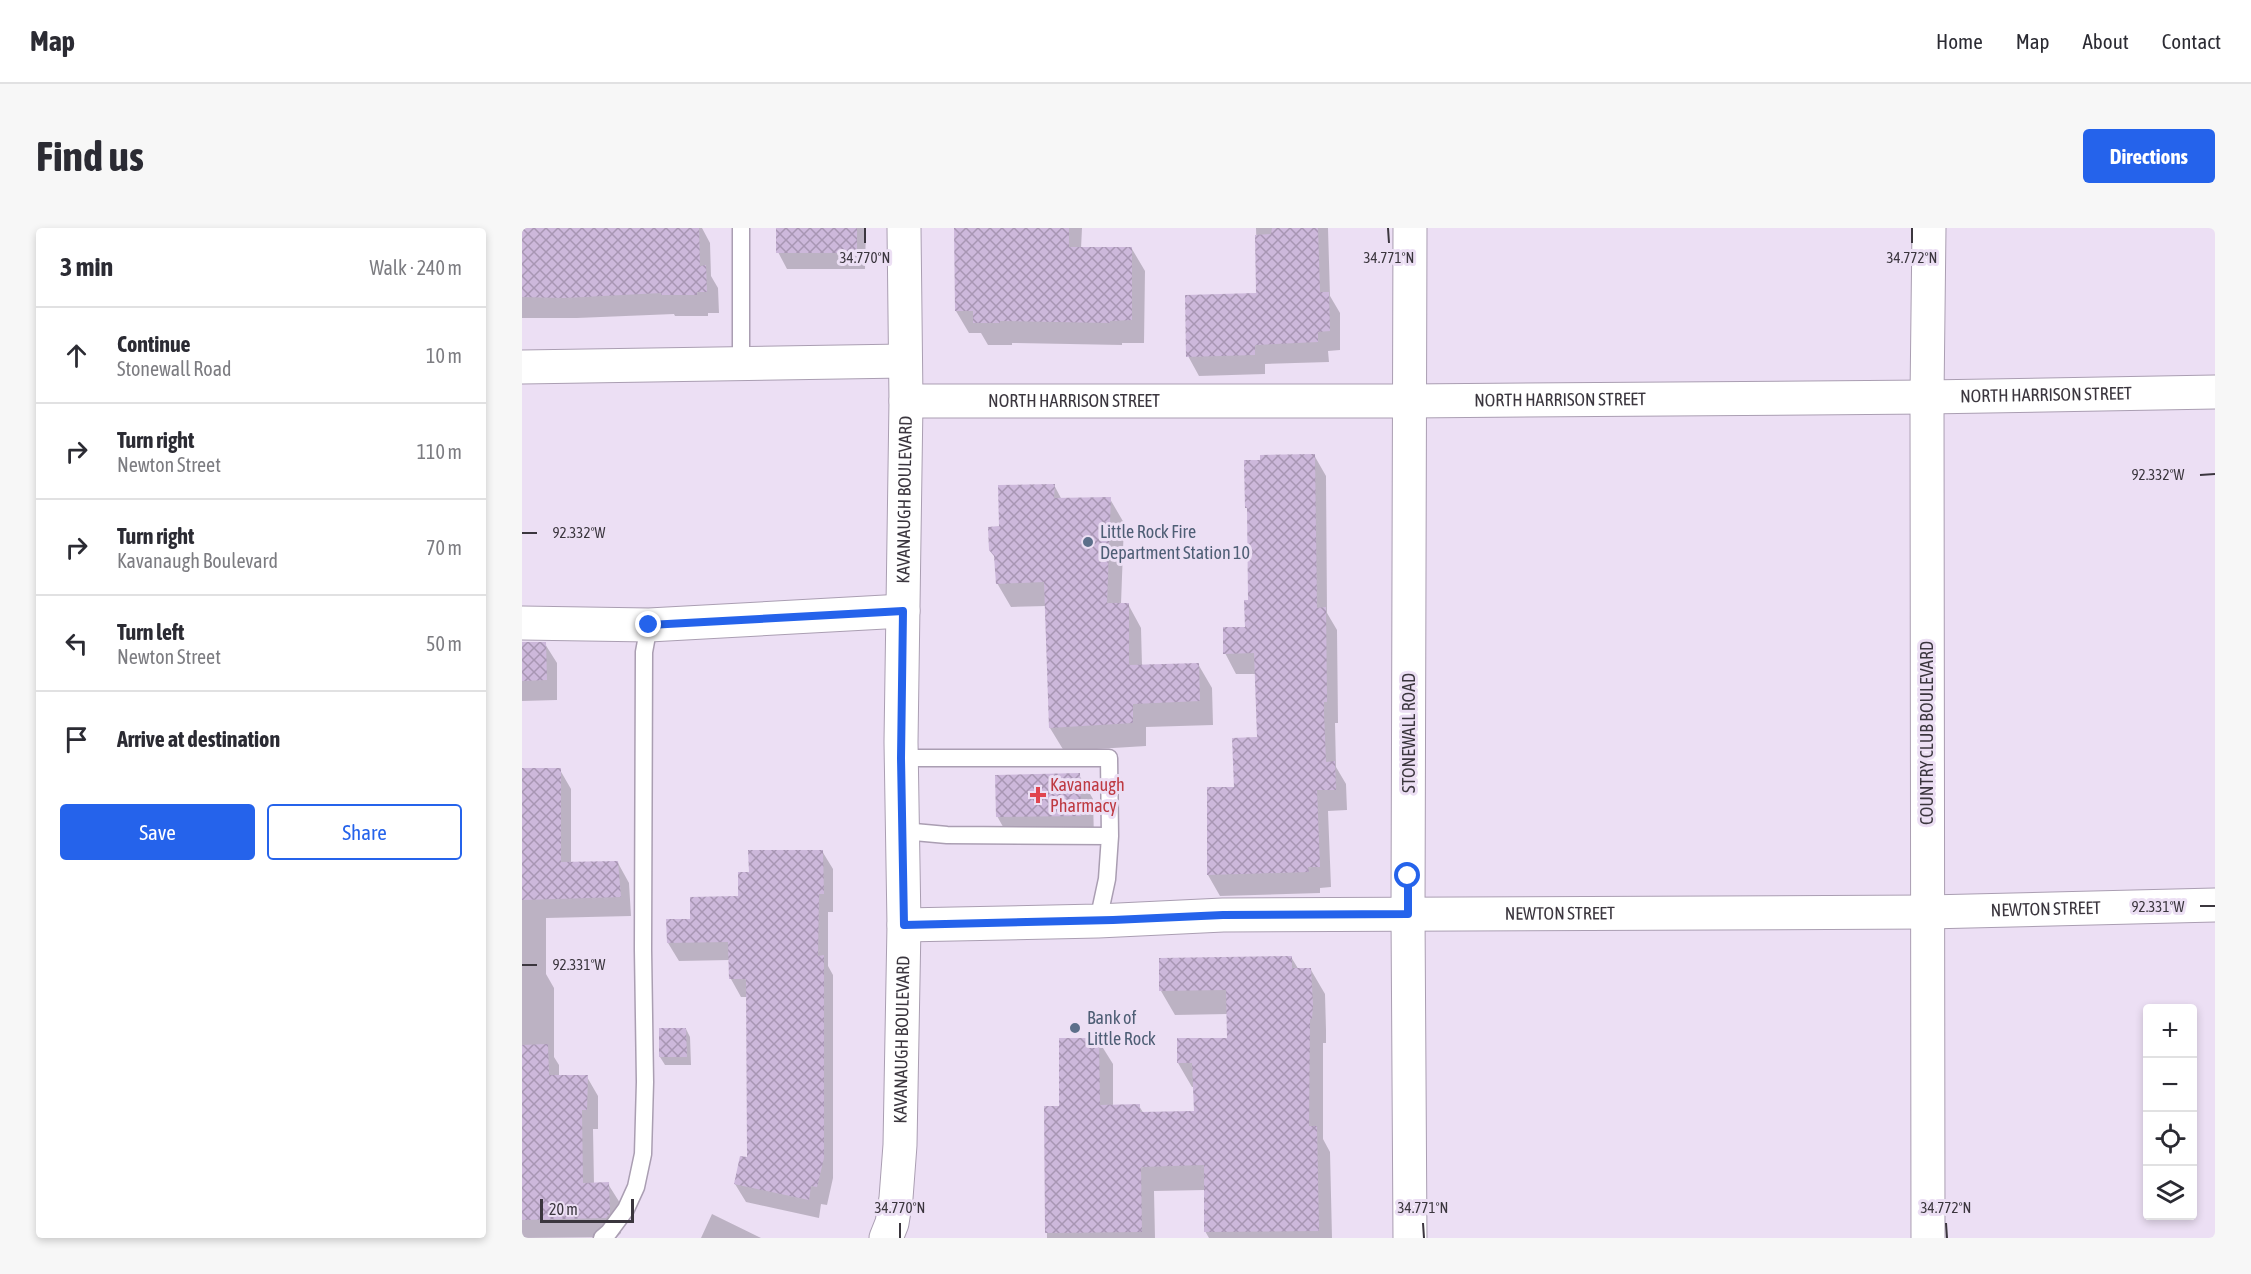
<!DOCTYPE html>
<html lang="en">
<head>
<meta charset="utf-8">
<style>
	body { margin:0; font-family:"Asap Condensed",sans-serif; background:#f7f7f7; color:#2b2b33 }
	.controls { position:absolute; right:18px; bottom:18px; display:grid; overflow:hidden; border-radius:6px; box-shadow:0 3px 9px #0003 }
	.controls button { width:54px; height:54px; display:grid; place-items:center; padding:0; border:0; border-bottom:2px solid #e1e1e2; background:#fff; color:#2b2b33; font:30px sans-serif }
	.scale { position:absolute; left:18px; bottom:15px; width:94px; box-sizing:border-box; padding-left:6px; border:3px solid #3b363e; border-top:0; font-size:16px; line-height:21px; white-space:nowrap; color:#3b363e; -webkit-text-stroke:4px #ecdff4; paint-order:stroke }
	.stop { position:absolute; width:18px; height:18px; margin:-14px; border:4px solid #2563eb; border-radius:50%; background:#fff }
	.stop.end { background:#2563eb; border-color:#fff; box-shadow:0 2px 6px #0008 }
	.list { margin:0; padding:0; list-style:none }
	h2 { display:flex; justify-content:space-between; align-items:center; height:78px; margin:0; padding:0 24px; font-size:26px }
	h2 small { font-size:20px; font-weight:400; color:#7c7c81 }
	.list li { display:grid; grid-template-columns:39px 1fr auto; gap:18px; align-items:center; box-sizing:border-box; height:96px; padding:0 24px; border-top:2px solid #e1e1e2 }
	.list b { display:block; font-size:22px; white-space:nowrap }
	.list p { margin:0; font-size:20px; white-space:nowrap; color:#7c7c81 }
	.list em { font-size:20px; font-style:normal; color:#7c7c81 }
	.actions { display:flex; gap:12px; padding:18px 24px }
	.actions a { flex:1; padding:14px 0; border:2px solid #2563eb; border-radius:6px; text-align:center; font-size:21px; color:#2563eb }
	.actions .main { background:#2563eb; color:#fff }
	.icon { flex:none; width:33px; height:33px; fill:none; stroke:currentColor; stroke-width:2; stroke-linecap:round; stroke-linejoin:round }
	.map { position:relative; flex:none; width:1693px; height:1010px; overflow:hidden; border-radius:6px }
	header { display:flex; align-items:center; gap:36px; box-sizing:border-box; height:84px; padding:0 30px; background:#fff; border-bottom:2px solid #e1e1e2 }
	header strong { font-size:28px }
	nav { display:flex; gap:33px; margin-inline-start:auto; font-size:21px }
	.intro { display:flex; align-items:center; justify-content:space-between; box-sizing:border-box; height:144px; padding:0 36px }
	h1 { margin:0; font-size:42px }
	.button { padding:15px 27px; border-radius:6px; background:#2563eb; color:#fff; font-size:21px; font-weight:700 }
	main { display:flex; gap:36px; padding:0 36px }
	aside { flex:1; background:#fff; border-radius:6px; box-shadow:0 3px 9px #0003 }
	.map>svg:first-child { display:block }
	.shadow { fill:#0003 }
	.building { fill:url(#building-cross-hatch) }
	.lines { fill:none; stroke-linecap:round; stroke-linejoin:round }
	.service-casing { stroke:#aa9eb2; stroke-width:19 }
	.minor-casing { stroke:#aa9eb2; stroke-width:35 }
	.tertiary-casing { stroke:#aa9eb2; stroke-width:35 }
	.service { stroke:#fff; stroke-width:16 }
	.minor { stroke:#fff; stroke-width:33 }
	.tertiary { stroke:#fff; stroke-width:33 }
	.route { stroke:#2563eb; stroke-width:8 }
	.ticks { fill:none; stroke:#3b363e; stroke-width:2 }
	.service-dot { fill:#5c6f8a; stroke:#ecdff4; stroke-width:2 }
	.health-dot { fill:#e0444e; stroke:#ecdff4; stroke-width:2 }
	.labels { text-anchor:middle; stroke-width:6; stroke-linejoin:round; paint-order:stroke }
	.street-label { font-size:18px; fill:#3b363e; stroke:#ecdff4 }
	.service-label { font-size:18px; fill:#4e5e75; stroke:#ecdff4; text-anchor:start }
	.health-label { font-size:18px; fill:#be3a42; stroke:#ecdff4; text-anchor:start }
	.ticks-label { font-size:15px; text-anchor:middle; fill:#3b363e; stroke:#ecdff4; stroke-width:6; stroke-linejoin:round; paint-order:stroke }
</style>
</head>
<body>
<header>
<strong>Map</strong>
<nav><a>Home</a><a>Map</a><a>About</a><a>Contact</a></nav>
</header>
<div class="intro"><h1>Find us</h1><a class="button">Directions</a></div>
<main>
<aside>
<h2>3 min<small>Walk · 240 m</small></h2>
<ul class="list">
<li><svg class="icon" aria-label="ahead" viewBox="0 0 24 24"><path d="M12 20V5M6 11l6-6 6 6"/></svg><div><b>Continue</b><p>Stonewall Road</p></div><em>10 m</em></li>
<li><svg class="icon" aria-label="right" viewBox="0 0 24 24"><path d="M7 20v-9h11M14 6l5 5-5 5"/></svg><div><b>Turn right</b><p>Newton Street</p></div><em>110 m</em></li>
<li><svg class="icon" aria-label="right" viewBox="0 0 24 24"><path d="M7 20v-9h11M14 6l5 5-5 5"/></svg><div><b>Turn right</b><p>Kavanaugh Boulevard</p></div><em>70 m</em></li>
<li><svg class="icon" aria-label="left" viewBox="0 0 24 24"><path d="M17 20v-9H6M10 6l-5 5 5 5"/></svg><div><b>Turn left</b><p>Newton Street</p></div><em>50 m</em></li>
<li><svg class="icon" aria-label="arrive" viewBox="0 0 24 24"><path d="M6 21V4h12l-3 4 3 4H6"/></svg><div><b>Arrive at destination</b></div></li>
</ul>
<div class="actions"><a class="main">Save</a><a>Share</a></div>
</aside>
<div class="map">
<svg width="1693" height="1010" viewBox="0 0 1693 1010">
	<defs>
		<pattern id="building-cross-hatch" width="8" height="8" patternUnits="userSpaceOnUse" patternTransform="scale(1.5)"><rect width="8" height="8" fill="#cdb8db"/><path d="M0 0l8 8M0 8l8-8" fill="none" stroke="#a896b3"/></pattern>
	</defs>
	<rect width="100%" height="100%" fill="#ecdff4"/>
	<path class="shadow" d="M0 0H180L188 15 189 48 196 60 197 85H186V88H153L152 86 55 90H0Z
		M256 0H344L343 41H265L256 24Z
		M433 0H560L559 21H610L623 43 622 115H600V117L490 115V117H466L459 105H447L434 83Z
		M734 0H806L808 68 818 85V122L806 123 807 134 743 136V146L677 148 666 128 736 67Z
		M792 227 804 248 805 385 815 402 816 495H813L814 539 824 556 825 582 806 583 809 659 798 660V665L698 668 686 647 687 560H714L736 510 734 446H714L703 425 725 401 728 373 727 284 724 279Z
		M532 257 540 272 588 271 602 295 599 376H606L619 400 620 438 676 436 690 460 691 497 624 499V518L542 523 528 500 524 378 489 379 475 355 478 300Z
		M0 415 23 416 35 435V472L0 473Z
		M0 541 38 542 49 561V635H96L107 655 109 688 24 690V746L32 760V829L37 837V849H65L76 868V901H71L72 956H86L98 975 99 1005 95 1009 0 1010Z
		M557 547 571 571 572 611 489 613 475 588Z
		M300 623 311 641V684H306V738L311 747V950L305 977 299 976 297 990 224 974 213 956 226 931 225 769H219L209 751 208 732 157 733 146 715 170 692 218 669 228 646Z
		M769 729 777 742H789L803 766 804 802V815H801V911L808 924 810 1010H687L683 1003V962L632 963 633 1010H525L523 879H539L576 812 591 836V878H617L622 886 674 885 673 859H670L656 835 707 811 706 786 653 787 639 763Z
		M164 801 168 809 169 837H143L138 829V802Z
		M190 986 239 1010H179Z"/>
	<path class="building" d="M0 0H177L178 38 184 37 185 64H175V67H139V65L42 70 0 69Z
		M254 0H335V25H254Z
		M432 0H547V19H610V92L588 93V95L478 93V95H451V83H433Z
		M750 0H796L798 64H807L808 103 796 104V114L733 117V127L664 129 663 67 734 65 733 7 749 6Z
		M793 226 795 380 804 379 805 474H802V484L804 534 813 533 814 562H795L798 639H786L787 644 685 647V559H712L710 510 735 509 732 425 701 426V399H723L722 372H726L725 280H723L722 232H738V227Z
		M533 256 532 270 589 269 585 375H607V437L677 435 678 473 611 476V495L527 500 522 354 474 356 472 328 467 322 466 299 477 298 476 257Z
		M0 414H24L25 452 0 453Z
		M0 540H39V634L96 633 99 669 0 672Z
		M558 545 559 588 474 589 473 547Z
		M226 622H301L302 666H297L296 728 302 727V930L295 959 289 958 287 972 212 956 218 928 225 929 224 751H207L206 714 145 715 144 691H168V669L216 668V644H227Z
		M770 728V740H789L791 777 790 791H788L787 898H795L797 1003 682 1004V937L619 939 620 1004 523 1005 522 878H537V810H577L578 877 618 876V884L672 883 670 835H655V810H705L704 762 637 763V730Z
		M137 800H164L165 829H137Z
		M26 816 27 847H66L65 882H60L61 955 87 954 88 985 84 990 0 992V817Z"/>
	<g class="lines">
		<g class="service-casing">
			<path id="service" d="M219 135V0
				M379 530H587L588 608 585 651 576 693
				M381 603 425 607 588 608
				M80 1010 87 1004 104 981 114 959 121 926 123 854 121 722 122 424 127 397"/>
		</g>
		<g class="minor-casing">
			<g id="minor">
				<path d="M888 0 886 686 888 1010"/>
				<path d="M0 139 382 133"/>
				<path id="s1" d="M384 173H886L1405 169 1693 164"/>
				<path d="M0 395 127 397 381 383"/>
				<path id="s2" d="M382 697 576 693 701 687 1406 684 1693 677"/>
				<path d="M1406 1010 1405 169 1407 0"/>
			</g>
		</g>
		<g class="tertiary-casing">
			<g id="tertiary">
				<path id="s3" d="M364 1010 370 995 374 970 378 917 382 697 379 514 384 173 382 0"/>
			</g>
		</g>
		<use href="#service" class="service"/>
		<use href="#minor" class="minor"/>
		<use href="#tertiary" class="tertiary"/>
	</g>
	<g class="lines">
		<path class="route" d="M127 397 381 383 379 530 382 697 591 692 701 687 886 686V648"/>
	</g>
	<path class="ticks" d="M343 0V15M866 0 867 15M1390 0V15M1678 247 1693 246M0 305H15M1678 678H1693M0 737H15M378 995V1010M901 995 902 1010M1424 995 1425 1010"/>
	<g class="service-dot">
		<circle cx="566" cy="314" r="6"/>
		<circle cx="553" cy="800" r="6"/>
	</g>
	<path class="health-dot" d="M513 558h6v6h6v6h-6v6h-6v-6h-6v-6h6z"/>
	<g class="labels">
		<g class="street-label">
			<text dy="6" stroke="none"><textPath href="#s1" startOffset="1140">NORTH HARRISON STREET</textPath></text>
			<text dy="6" stroke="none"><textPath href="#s1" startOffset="654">NORTH HARRISON STREET</textPath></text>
			<text dy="6" stroke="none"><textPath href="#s1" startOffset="168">NORTH HARRISON STREET</textPath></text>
			<text dy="6" stroke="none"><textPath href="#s3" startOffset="740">KAVANAUGH BOULEVARD</textPath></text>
			<text transform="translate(887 505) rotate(-90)" y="6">STONEWALL ROAD</text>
			<text transform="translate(1405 505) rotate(-90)" y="6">COUNTRY CLUB BOULEVARD</text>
			<text dy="6" stroke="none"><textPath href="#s2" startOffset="1142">NEWTON STREET</textPath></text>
			<text dy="6" stroke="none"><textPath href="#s2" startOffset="656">NEWTON STREET</textPath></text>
			<text dy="6" stroke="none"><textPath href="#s3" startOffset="200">KAVANAUGH BOULEVARD</textPath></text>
		</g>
		<g class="service-label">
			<text x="578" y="310">Little Rock Fire<tspan x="578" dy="21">Department Station 10</tspan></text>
			<text x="565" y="796">Bank of<tspan x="565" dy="21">Little Rock</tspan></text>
		</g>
		<g class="health-label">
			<text x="528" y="563">Kavanaugh<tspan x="528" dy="21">Pharmacy</tspan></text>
		</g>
	</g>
	<g class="ticks-label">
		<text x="343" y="35">34.770°N</text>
		<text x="867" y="35">34.771°N</text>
		<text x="1390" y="35">34.772°N</text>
		<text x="1636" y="252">92.332°W</text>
		<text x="57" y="310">92.332°W</text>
		<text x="1636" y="684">92.331°W</text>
		<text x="57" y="742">92.331°W</text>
		<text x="378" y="985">34.770°N</text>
		<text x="901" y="985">34.771°N</text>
		<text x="1424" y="985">34.772°N</text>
	</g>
</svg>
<div class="controls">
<button>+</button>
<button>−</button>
<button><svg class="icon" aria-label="locate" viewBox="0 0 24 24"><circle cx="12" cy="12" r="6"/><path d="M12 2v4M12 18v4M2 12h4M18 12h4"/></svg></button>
<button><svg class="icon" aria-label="layers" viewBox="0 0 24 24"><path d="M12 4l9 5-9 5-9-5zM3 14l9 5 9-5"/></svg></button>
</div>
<div class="scale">20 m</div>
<div class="stop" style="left:886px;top:648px"></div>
<div class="stop end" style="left:127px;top:397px"></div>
</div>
</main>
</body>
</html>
